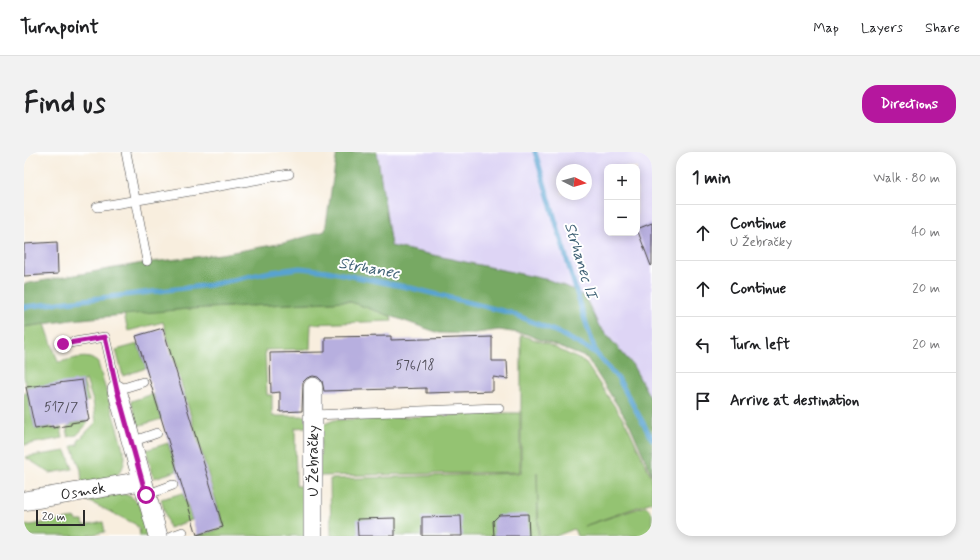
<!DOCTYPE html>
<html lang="en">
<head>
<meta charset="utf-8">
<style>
	body { margin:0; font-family:Mynerve,sans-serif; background:#f2f2f2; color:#202124 }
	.controls { position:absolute; right:12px; top:12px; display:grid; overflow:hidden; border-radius:8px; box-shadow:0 2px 10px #0003 }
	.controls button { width:36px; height:36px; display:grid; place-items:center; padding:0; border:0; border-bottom:1px solid #e0e0e0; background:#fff; color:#202124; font:20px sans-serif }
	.compass { position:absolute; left:532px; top:12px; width:36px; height:36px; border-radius:50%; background:#fff; box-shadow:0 2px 10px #0003; rotate:96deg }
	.scale { position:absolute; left:12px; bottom:10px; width:49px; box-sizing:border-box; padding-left:4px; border:2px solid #2b2b2b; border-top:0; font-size:11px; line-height:14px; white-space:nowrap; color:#2b2b2b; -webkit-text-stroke:3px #fff; paint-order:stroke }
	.stop { position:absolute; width:12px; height:12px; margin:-9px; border:3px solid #b5179e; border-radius:50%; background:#fff }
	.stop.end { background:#b5179e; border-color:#fff; box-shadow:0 1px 4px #0008 }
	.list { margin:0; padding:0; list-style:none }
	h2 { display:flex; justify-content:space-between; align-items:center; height:52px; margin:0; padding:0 16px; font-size:17px }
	h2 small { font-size:13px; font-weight:400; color:#757577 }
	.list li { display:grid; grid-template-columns:26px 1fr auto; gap:12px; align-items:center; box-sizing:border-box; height:56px; padding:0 16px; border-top:1px solid #e0e0e0 }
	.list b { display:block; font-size:15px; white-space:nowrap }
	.list p { margin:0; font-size:13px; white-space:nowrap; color:#757577 }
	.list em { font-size:13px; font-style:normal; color:#757577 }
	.icon { flex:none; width:22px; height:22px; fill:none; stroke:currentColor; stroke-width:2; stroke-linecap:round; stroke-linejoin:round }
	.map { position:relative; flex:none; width:628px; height:384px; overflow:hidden; border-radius:16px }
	header { display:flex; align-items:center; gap:24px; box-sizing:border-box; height:56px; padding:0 20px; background:#fff; border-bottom:1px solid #e0e0e0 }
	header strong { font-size:19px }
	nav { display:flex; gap:22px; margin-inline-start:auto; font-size:14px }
	.intro { display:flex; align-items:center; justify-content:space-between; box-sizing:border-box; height:96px; padding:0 24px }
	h1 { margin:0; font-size:28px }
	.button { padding:10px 18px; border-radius:16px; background:#b5179e; color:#fff; font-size:14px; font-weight:700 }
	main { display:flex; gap:24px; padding:0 24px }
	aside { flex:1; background:#fff; border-radius:16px; box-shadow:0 2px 10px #0003 }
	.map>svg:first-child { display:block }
	.built { fill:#ded5f5; fill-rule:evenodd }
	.green { fill:#94c372; stroke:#60774e }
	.forest { fill:#77a964; stroke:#516a48 }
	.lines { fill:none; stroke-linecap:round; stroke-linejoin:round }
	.stream { stroke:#58a3d0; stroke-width:5 }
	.building { fill:#b7afdf }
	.lane-casing { stroke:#4a4846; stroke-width:10 }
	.street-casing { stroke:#4a4846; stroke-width:20 }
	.lane { stroke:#fff; stroke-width:9 }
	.street { stroke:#fff; stroke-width:19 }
	.route { stroke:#b5179e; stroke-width:5 }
	.labels { text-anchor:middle; stroke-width:4; stroke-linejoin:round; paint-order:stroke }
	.number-label { font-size:13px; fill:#4e4c58 }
	.street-label { font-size:15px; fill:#2b2b2b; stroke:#fff }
	.water-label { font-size:16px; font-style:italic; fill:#3f6175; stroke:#fff }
</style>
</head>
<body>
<header>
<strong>Turnpoint</strong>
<nav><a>Map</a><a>Layers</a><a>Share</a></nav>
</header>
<div class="intro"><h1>Find us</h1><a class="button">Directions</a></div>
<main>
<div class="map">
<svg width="628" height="384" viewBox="0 0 628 384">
	<rect width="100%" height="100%" fill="#fff"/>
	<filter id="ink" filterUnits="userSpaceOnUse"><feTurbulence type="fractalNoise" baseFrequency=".025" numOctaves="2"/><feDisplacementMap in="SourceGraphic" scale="8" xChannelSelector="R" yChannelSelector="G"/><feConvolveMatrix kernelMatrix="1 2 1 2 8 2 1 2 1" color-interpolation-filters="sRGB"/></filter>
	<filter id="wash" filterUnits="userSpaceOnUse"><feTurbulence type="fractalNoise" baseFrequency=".012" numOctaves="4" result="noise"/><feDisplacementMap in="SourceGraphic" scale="16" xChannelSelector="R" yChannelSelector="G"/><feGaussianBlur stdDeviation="0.9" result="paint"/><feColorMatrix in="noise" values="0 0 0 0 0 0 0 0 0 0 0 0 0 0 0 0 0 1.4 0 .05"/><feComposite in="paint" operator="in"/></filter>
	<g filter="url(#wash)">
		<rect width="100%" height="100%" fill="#f8eede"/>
		<path class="built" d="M353 0H628V249L608 212 575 174 561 145 548 137 525 128 367 94ZM583 15H613V81H583ZM538 18H562V42H538Z"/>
		<path class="green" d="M324 149 367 164 368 169 287 172 286 197 241 198 243 243H248V264H282L283 275 271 276 272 334H283L284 384H172L200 376 139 170 104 179 100 162 163 157Z
			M21 172 34 210C47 208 64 200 74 211L101 304C100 330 78 328 58 332L57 318 48 294 54 293V289L72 270 69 249 62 228 59 229 65 249 60 250 56 229 3 239 0 224V175Z
			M497 183 521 191 561 210 603 273 628 326V350L560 374 622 354 628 361V384H553L550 377 532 384H515L513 320 514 384H307L306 327 497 321Z
			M114 192 122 216 99 224 92 198Z
			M3 240 11 277 28 275V277L37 276 39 286 0 293V241Z
			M129 242 137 267 114 274 107 249Z
			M476 261H496V320L295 324 298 273 310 268Z
			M63 269 64 271 53 283 44 285 43 275 46 274V272Z
			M144 291 153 319 130 326 122 298Z
			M42 299 49 317 26 321 1 305Z
			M159 341 168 368 145 376 137 347Z
			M98 342C118 344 120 367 126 384H116L115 377 111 372 62 348Z
			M51 366 52 369H59L60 374 79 370 81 380 60 384H0V374Z"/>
		<path class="forest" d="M313 0H353L367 94 525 128 548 137 561 145 575 174 608 212 628 249V323L606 273 563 206 502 182 475 178 445 182 415 181 324 149 163 157 47 168 0 175V132L119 111 197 102 260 91 301 79Z"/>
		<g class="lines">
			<path class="stream" d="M511 0 560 165 572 201
				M0 155 186 133 246 120 276 116 303 119 387 136 487 161 533 180 572 201 595 228 628 287"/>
		</g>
		<g id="blocks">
			<path class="building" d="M628 71V113L627 114 613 77Z
				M33 90 34 122 0 124V92Z
				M139 176 199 375 173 383 112 184Z
				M367 184V188L468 185V209H483L484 227 469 225V239L402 241V236L300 239 298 229 294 225 289 224 283 226 279 230 278 259 256 260V240L247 241 246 201 301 200V185Z
				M58 228 65 268 47 271V273L40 274 29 276V274L11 277 2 235Z
				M504 362 505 384H470L469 369 475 363Z
				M437 364 438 384H398V365Z
				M371 366V384H334L333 367Z"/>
		</g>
	</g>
	<g filter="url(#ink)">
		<use href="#blocks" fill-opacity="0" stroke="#4a4846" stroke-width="1"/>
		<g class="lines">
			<g class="lane-casing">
				<path id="lane" d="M102 0 123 109
					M73 55 265 22
					M39 192 81 185 93 238 119 230
					M289 263 475 256
					M107 290 133 281
					M122 343 149 333
					M148 384 159 380"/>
			</g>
			<g class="street-casing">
				<path id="street" d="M289 235V384
					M93 238 134 384
					M0 349 118 329"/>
			</g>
			<use href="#lane" class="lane"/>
			<use href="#street" class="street"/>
		</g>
	</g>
	<g class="lines" filter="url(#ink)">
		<path class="route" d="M39 192 81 185 93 238 122 343"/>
	</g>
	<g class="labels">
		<g class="number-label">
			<text x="391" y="217">576/18</text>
			<text x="37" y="259">517/7</text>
		</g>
		<g class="street-label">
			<text transform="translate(289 309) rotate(-90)" y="5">U Žebračky</text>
			<text transform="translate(59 339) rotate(-10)" y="5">Osmek</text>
		</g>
		<g class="water-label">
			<text transform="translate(558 108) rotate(73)" y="6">Strhanec II</text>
			<text transform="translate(345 115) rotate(10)" y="6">Strhanec</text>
		</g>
	</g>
</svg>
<div class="controls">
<button>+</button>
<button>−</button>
</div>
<svg class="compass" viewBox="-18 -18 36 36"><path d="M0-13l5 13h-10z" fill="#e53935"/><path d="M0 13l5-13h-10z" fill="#757577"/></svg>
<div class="scale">20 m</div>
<div class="stop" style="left:122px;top:343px"></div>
<div class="stop end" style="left:39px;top:192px"></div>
</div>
<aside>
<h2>1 min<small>Walk · 80 m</small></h2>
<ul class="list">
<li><svg class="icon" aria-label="ahead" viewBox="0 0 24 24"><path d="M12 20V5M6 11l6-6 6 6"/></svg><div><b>Continue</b><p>U Žebračky</p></div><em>40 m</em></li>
<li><svg class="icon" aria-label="ahead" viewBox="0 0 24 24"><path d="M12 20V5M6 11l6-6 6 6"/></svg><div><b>Continue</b></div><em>20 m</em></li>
<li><svg class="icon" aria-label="left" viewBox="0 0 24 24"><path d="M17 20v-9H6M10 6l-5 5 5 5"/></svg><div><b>Turn left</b></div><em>20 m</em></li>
<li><svg class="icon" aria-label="arrive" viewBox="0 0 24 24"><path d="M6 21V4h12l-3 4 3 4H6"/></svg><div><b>Arrive at destination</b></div></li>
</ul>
</aside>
</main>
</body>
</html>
